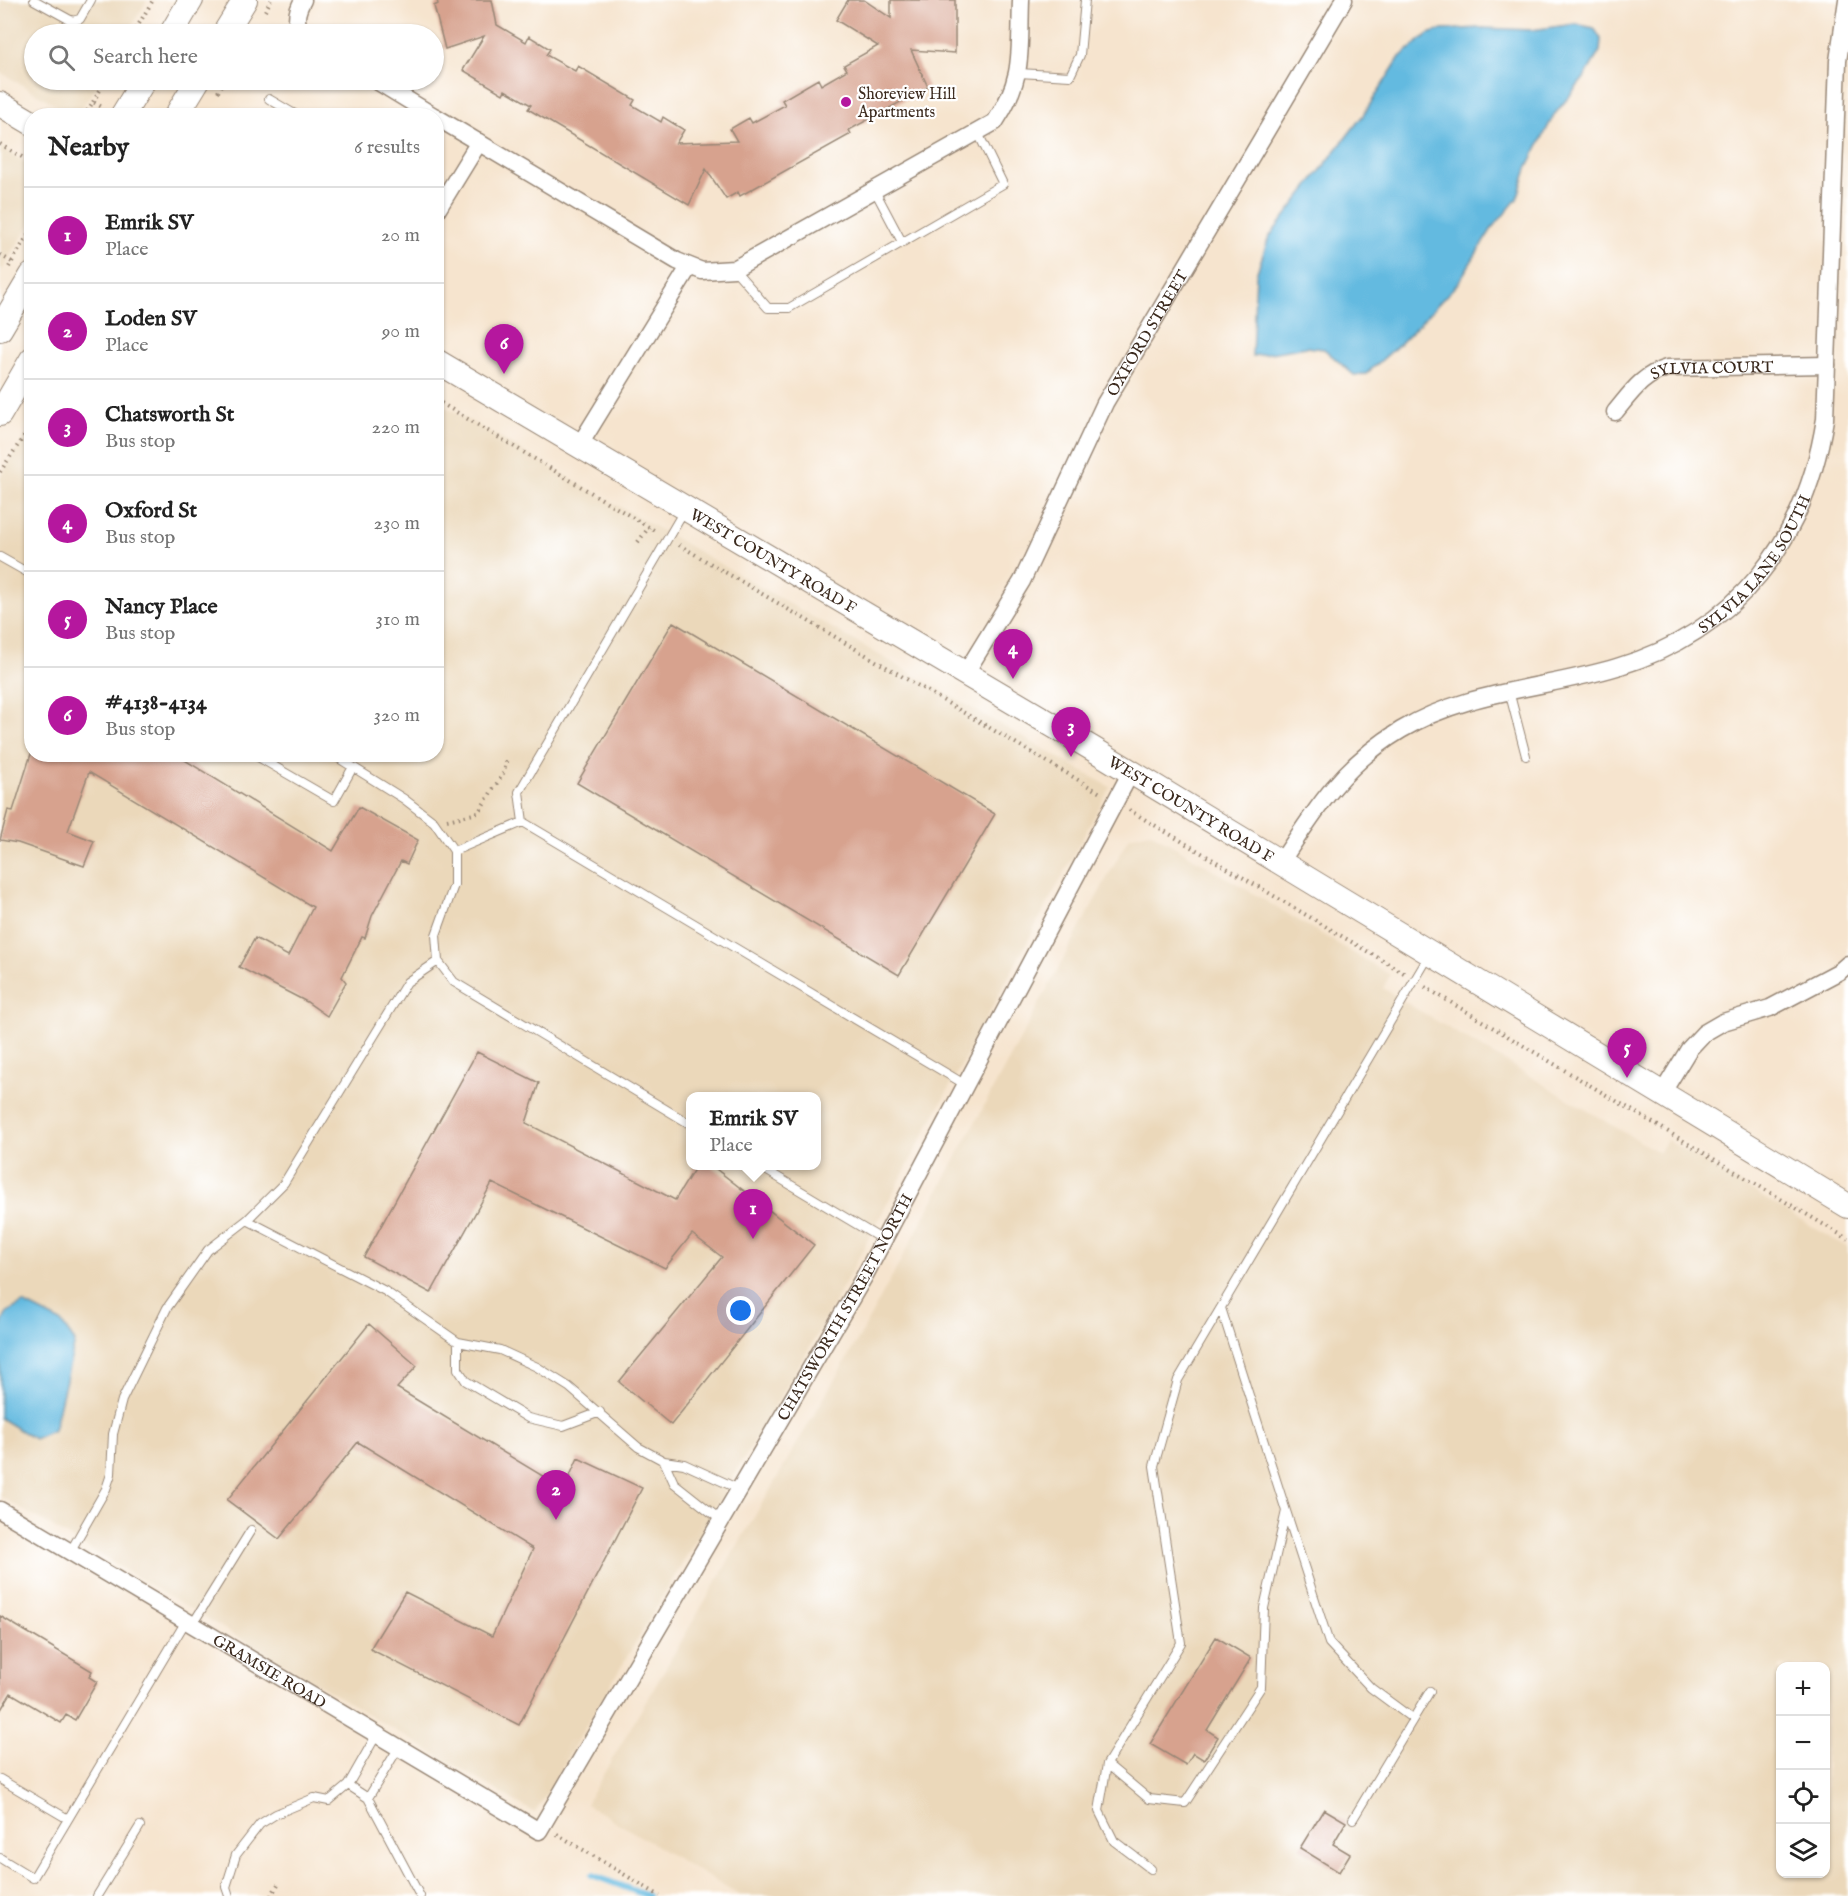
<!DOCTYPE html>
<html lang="en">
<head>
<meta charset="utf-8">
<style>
	body { margin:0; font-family:"IM FELL English",serif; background:#f2f2f2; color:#222 }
	.controls { position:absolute; right:18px; bottom:18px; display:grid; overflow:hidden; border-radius:12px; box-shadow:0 2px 4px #0004 }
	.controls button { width:54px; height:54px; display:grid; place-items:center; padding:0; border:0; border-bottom:2px solid #e0e0e0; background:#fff; color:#222; font:30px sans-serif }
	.you { position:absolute; left:741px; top:1311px; width:21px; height:21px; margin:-15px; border:4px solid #fff; border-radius:50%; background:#1a73e8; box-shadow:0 0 0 9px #1a73e833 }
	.badge { display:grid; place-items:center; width:39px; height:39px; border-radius:50%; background:#b5179e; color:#fff; font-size:20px; font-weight:700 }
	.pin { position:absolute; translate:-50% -50px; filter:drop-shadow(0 2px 3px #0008) }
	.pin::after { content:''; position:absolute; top:32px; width:21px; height:18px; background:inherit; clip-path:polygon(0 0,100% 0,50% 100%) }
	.popup { position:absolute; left:686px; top:1092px; width:135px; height:78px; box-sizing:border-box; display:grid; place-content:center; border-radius:12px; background:#fff; filter:drop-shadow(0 2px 4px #0005); font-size:20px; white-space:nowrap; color:#767676 }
	.popup b { font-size:22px; color:#222 }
	.popup::after { content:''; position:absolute; left:50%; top:100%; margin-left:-12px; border:12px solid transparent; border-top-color:#fff }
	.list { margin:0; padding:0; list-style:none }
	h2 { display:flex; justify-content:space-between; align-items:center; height:78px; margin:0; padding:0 24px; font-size:26px }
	h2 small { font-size:20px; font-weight:400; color:#767676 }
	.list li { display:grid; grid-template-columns:39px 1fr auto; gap:18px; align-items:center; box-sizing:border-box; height:96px; padding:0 24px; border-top:2px solid #e0e0e0 }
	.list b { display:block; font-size:22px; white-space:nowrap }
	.list p { margin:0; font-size:20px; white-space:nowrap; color:#767676 }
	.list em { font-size:20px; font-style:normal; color:#767676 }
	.icon { flex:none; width:33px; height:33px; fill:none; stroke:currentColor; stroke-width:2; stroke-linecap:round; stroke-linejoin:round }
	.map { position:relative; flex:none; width:1848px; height:1896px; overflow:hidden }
	.search { position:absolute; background:#fff; box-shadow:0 2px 4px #0004; left:24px; top:24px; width:420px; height:66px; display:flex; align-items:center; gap:15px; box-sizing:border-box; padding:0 21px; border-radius:33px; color:#767676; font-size:22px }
	.panel { position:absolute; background:#fff; box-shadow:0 2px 4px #0004; left:24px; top:108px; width:420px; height:654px; border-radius:24px }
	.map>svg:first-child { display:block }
	.built { fill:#ebd8ba; fill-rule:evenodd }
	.water { fill:#63bae0; stroke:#4f727f; stroke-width:1.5 }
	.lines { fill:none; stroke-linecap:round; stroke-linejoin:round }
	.stream { stroke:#63bae0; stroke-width:6 }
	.building { fill:#d7a28e }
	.lane-casing { stroke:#988776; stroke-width:10 }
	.street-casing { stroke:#988776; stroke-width:19 }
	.secondary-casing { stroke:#988776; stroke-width:26 }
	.path { stroke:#988776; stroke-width:4; stroke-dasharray:1.5 4.5; stroke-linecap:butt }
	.lane { stroke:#fff; stroke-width:8 }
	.street { stroke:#fff; stroke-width:16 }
	.secondary { stroke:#fff; stroke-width:24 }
	.poi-dot { fill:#b5179e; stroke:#fff; stroke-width:2 }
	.labels { text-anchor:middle; stroke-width:4.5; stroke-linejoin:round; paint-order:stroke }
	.poi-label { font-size:16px; fill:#3b2a1e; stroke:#fff; text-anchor:start }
	.street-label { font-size:16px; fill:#3b2a1e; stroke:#fff }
</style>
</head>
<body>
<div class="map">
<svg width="1848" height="1896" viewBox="0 0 1848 1896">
	<rect width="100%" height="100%" fill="#fff"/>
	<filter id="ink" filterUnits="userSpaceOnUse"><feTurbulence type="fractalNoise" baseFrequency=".0167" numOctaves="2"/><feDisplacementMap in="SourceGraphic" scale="12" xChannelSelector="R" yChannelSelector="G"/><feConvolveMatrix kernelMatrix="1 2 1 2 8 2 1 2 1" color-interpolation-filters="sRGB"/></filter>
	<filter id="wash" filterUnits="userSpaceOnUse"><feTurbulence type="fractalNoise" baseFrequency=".008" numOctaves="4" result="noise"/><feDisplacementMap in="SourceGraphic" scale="24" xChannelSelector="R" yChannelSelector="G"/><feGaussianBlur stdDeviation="1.35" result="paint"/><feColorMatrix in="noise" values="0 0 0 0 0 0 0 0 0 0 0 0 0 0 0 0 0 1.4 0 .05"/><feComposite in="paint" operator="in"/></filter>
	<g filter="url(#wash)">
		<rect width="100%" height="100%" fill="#f6e4ce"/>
		<path class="built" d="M0 0H147L127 34H34V80H101L78 113 68 112 0 72Z
			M0 147 31 166 32 220 0 274Z
			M437 402 1110 787 817 1335 535 1813 0 1496V477L31 427 32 754H436ZM690 1096H816V1166H690Z
			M1150 832 1390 975 1383 988 1403 1001 1659 1153 1667 1140 1848 1248V1896H740L586 1804 859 1338 1129 837ZM1780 1666H1826V1874H1780Z"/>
		<path class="water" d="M1575 24 1594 28 1601 39 1600 51 1584 78 1554 115 1528 166 1517 199 1491 230 1458 283 1402 342 1366 374 1354 375 1324 349 1306 347 1252 356 1256 275 1269 237 1364 114 1400 57 1428 34 1441 30 1481 28 1532 30Z
			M23 1303 61 1322 75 1342 54 1430 34 1439 0 1418V1328L7 1312Z"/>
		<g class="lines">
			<path class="stream" d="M592 1875 648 1896"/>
		</g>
		<g id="blocks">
			<path class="building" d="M437 0H492L497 25 526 42 529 36 550 49 546 55 575 71 578 66 635 100 632 105 661 122 663 117 684 130 676 143 737 141 730 129 749 118 752 123 785 105 782 100 818 79 821 85 847 70 844 65 878 46 836 20 848 0H864L891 18V0H955V53L911 50 928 87 849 130 851 134 740 196 738 192 726 199 706 169 689 205 528 109 531 105 505 90 503 94 463 70 484 36 445 49 434 6 438 4Z
				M673 622 995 814 899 975 577 783Z
				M31 754H175L333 851 359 807 418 840 407 864 401 861 372 916 365 938 362 937 342 977 346 982 327 1016 307 1002 239 967 255 938 288 956 313 907 89 772 68 831 94 841 84 866 18 843 0 840 8 810 13 811Z
				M477 1052 539 1083 526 1123 675 1200 696 1166H712L814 1245 671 1425 619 1382 722 1257 692 1234 665 1268 492 1183 431 1293 364 1257Z
				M369 1324 417 1366 397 1388 564 1489 578 1458 642 1488 519 1725 370 1649 405 1592 492 1636 533 1549 358 1442 279 1539 227 1500Z
				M0 1616 92 1671 89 1677 97 1682 75 1720 66 1715 61 1723 11 1693 0 1711Z
				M1216 1637 1251 1658 1207 1730 1218 1737 1204 1760 1193 1753 1186 1765 1150 1744Z
				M1324 1809 1346 1822 1333 1844 1350 1854 1339 1872 1300 1848Z"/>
		</g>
	</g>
	<g filter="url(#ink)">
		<use href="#blocks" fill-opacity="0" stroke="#988776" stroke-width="1.5"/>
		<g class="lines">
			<g class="lane-casing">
				<path id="lane" d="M34 0 72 21 80 19 91 0
					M1019 73 1070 76 1080 55 1085 0
					M269 99 298 116
					M875 191 902 242
					M734 269 768 308H789L1003 184 978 133
					M0 557 32 575
					M1509 691 1526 756
					M253 754 334 801 353 767
					M332 754 404 799 434 822 454 851
					M523 822 519 792 685 509
					M438 961 454 982 690 1124
					M759 1166 883 1240
					M247 1220 385 1291 458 1342 500 1350 537 1367 569 1387 638 1447 664 1461 684 1464 741 1490
					M458 1342V1369L466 1381 528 1418 563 1426 600 1412
					M664 1461 674 1483 722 1521
					M1286 1511 1329 1643 1371 1688 1413 1719
					M70 1552 106 1489 111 1474 113 1434 122 1400 167 1308 208 1250 247 1220 284 1183 407 982 438 961 436 935 454 885V851L523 822 966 1085
					M192 1625 251 1530
					M399 1747 368 1798 420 1896
					M1107 1764 1149 1799 1185 1803 1261 1687 1264 1608 1286 1511 1221 1308
					M0 1779 68 1819
					M348 1785 368 1798
					M1353 1819 1430 1691
					M0 1858 33 1878 186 1621
					M1151 1869 1114 1841 1099 1811 1107 1764 1181 1643 1154 1466 1178 1380 1429 956
					M97 1896 140 1826
					M229 1896 226 1887 236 1855 260 1824 276 1814 314 1798 329 1801 348 1785 377 1734"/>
			</g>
			<g class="street-casing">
				<g id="street">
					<path d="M303 34C294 23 296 12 303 0"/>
					<path d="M375 80 434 116"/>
					<path d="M436 117 677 261 702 271 734 269 995 122C1025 77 1019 52 1021 0"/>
					<path d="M436 212 479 142"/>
					<path id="s1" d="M1615 412C1631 393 1642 375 1667 368L1827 365"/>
					<path d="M579 446 689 267"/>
					<path id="s2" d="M965 674 1022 581 1105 403 1344 0"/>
					<path id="s3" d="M1281 862C1316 808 1344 764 1401 730 1467 690 1545 689 1617 667 1738 631 1806 540 1825 419L1838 61 1847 0"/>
					<path d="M1661 1095 1689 1049 1704 1033 1723 1022 1770 1008 1840 971 1848 964"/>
					<path id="s4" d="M0 1510 539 1831 864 1277 1131 772"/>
				</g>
			</g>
			<g class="secondary-casing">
				<g id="secondary">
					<path d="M171 34 191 0"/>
					<path d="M224 34 245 0"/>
					<path d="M0 104 32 123"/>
					<path d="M122 116 144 80"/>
					<path d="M176 116 198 80"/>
					<path d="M0 329 32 275"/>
					<path id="s5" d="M436 361 1093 749 1848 1206"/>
					<path d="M0 414 32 359"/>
				</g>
			</g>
			<path class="path" d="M265 11 271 0
				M133 34 153 0
				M218 92 225 80
				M93 102 106 80
				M84 116 93 102 104 108
				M0 144 32 163
				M0 255 12 262
				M9 267 32 228
				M436 400 657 532
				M0 472 32 424
				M638 542 649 527
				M679 545 1102 794
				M1129 810 1404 973
				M447 820 478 813 504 772 507 758
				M1425 987 1848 1239
				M557 1834 660 1896
				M271 1896 280 1881"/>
			<use href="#lane" class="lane"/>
			<use href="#street" class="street"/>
			<use href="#secondary" class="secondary"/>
		</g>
	</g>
	<circle class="poi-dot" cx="846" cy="102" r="6"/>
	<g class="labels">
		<g class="poi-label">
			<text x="858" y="99">Shoreview Hill<tspan x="858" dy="18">Apartments</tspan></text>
		</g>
		<g class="street-label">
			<text dy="6" stroke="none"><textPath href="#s2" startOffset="387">OXFORD STREET</textPath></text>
			<text dy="6" stroke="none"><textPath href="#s1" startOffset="114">SYLVIA COURT</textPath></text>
			<text dy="6" stroke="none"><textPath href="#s5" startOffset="392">WEST COUNTY ROAD F</textPath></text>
			<text dy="6" stroke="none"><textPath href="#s3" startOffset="584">SYLVIA LANE SOUTH</textPath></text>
			<text dy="6" stroke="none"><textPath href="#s5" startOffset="878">WEST COUNTY ROAD F</textPath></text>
			<text dy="6" stroke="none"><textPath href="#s4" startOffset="1234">CHATSWORTH STREET NORTH</textPath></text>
			<text dy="6" stroke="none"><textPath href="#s4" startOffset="314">GRAMSIE ROAD</textPath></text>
		</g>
	</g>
</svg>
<div class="controls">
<button>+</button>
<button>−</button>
<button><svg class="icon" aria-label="locate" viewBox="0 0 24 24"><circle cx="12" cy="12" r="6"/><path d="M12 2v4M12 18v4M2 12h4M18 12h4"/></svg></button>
<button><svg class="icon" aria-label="layers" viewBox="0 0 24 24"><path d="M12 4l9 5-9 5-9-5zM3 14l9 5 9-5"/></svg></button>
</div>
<div class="you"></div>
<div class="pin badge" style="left:753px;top:1239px">1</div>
<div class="popup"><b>Emrik SV</b>Place</div>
<div class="pin badge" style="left:556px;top:1520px">2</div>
<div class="pin badge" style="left:1071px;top:757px">3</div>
<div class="pin badge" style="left:1013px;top:679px">4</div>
<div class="pin badge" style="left:1627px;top:1078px">5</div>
<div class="pin badge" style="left:504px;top:374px">6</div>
<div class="search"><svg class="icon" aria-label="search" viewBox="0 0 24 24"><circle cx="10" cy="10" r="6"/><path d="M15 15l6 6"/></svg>Search here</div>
<section class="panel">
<h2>Nearby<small>6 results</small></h2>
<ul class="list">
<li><span class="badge">1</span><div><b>Emrik SV</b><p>Place</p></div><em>20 m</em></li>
<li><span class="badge">2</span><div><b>Loden SV</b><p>Place</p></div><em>90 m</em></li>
<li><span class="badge">3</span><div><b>Chatsworth St</b><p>Bus stop</p></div><em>220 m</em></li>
<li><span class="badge">4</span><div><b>Oxford St</b><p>Bus stop</p></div><em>230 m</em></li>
<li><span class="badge">5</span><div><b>Nancy Place</b><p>Bus stop</p></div><em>310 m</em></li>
<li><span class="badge">6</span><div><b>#4138-4134</b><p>Bus stop</p></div><em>320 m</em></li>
</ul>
</section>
</div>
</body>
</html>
